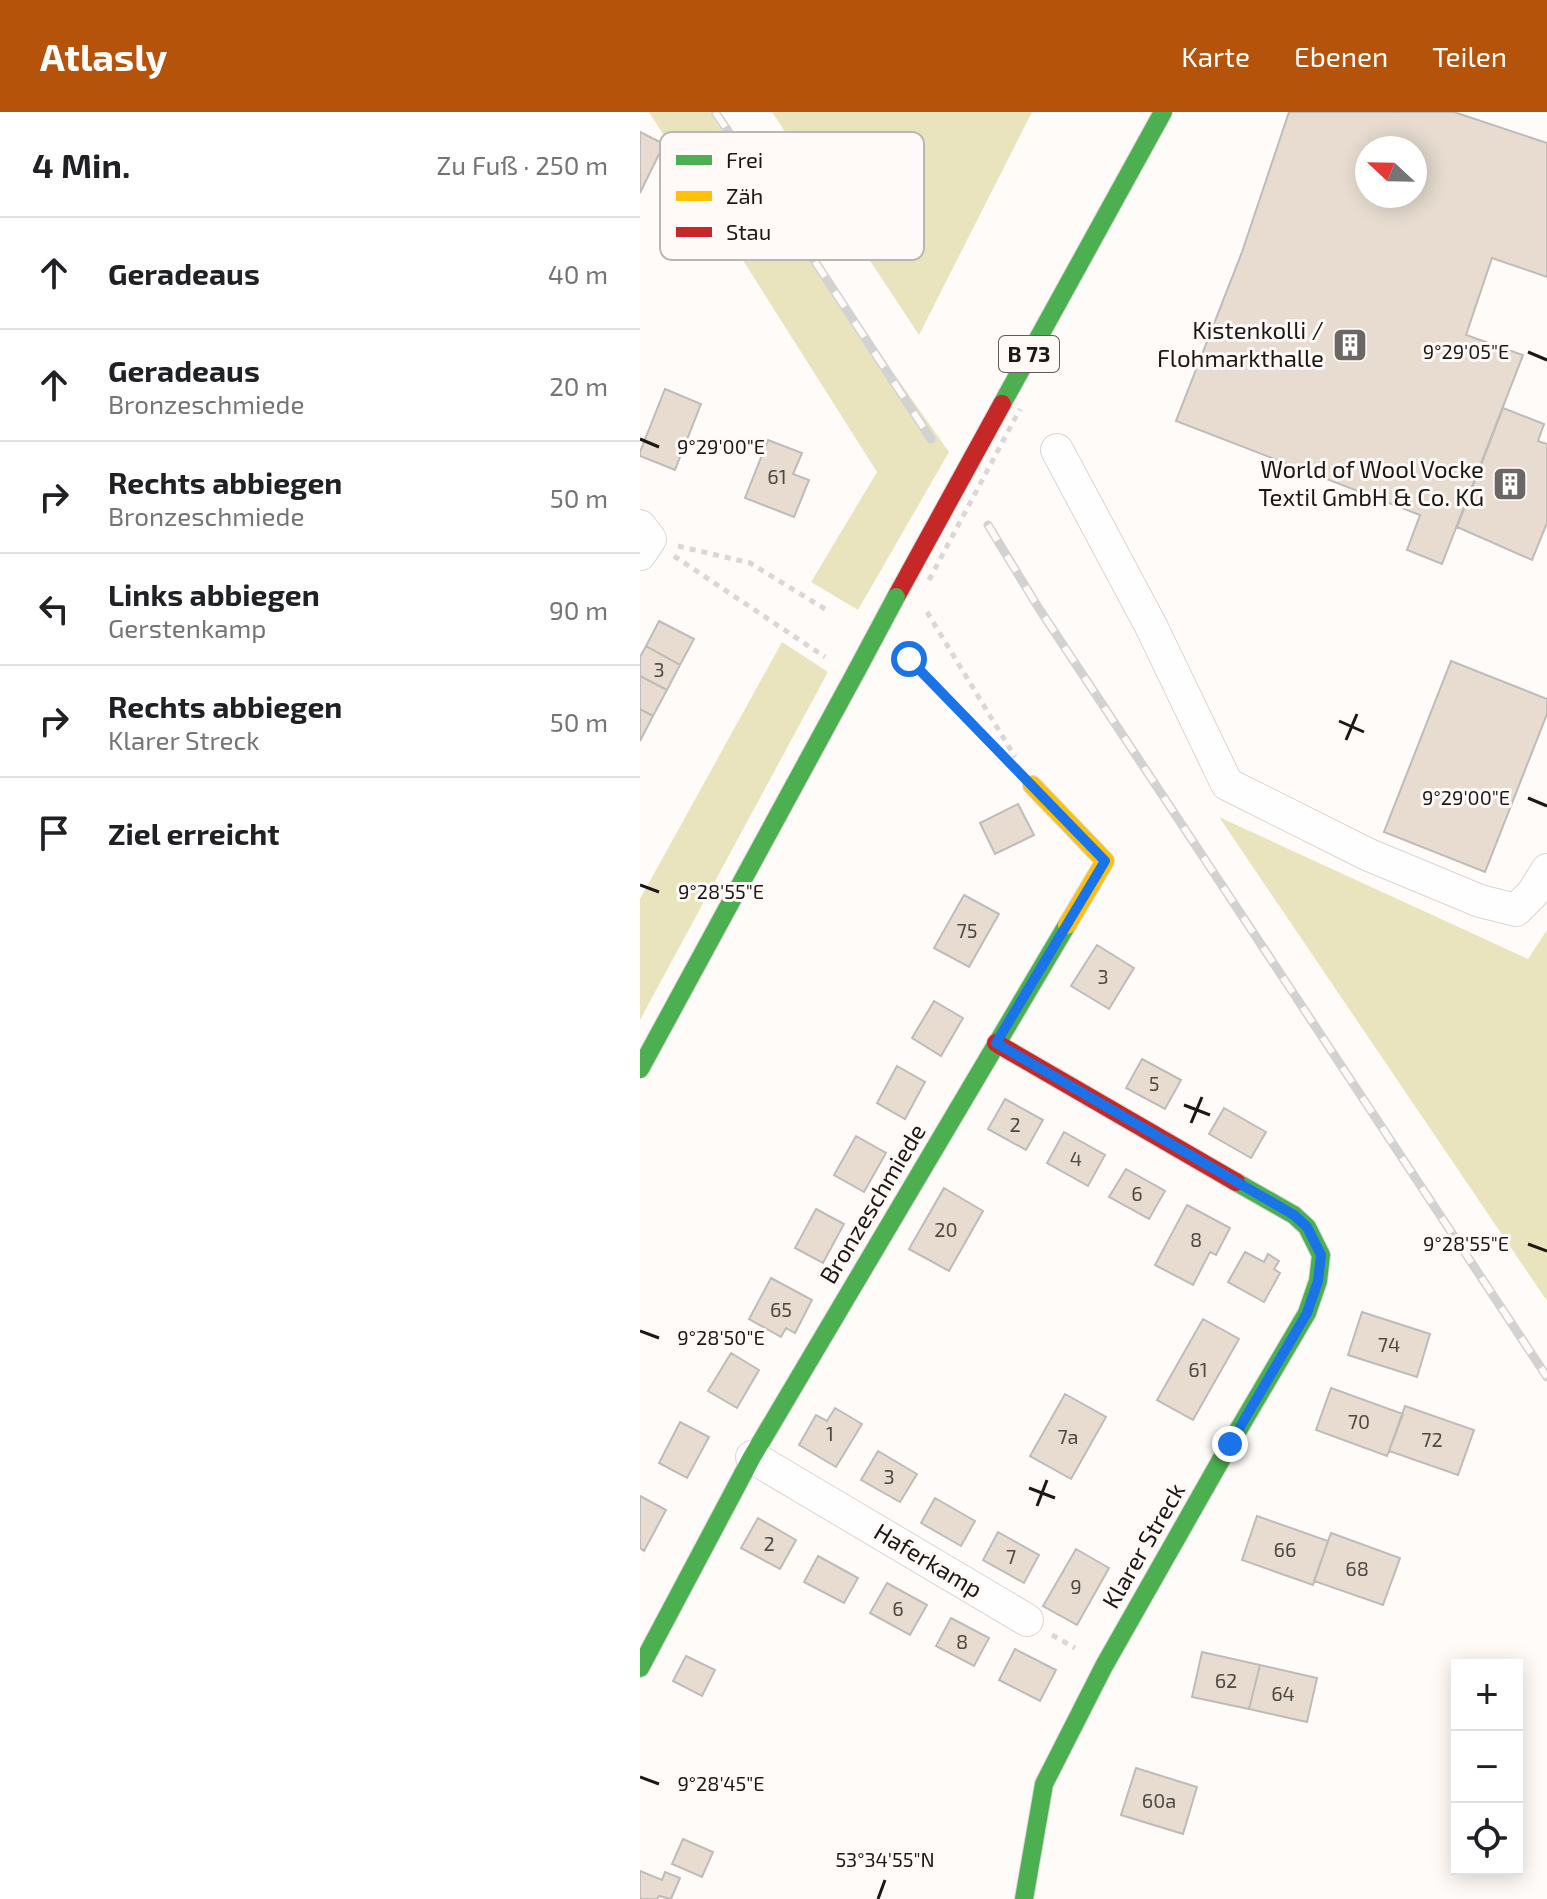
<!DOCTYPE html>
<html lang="de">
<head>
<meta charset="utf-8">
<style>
	body { margin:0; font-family:"Exo 2",sans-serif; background:#f2f2f2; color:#202124 }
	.controls { position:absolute; right:24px; bottom:24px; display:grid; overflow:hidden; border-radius:0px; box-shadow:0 4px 20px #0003 }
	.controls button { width:72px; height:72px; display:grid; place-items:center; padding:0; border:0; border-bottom:2px solid #e0e0e0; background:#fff; color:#202124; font:40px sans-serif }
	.compass { position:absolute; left:715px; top:24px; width:72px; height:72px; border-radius:50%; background:#fff; box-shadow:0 4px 20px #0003; rotate:292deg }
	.stop { position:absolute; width:24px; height:24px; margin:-18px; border:6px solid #1a73e8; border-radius:50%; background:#fff }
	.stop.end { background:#1a73e8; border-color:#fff; box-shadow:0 2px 8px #0008 }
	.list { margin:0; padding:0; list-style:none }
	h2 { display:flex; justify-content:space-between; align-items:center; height:104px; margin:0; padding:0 32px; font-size:34px }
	h2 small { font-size:26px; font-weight:400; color:#757577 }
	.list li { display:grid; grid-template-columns:52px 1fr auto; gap:24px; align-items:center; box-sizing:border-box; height:112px; padding:0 32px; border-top:2px solid #e0e0e0 }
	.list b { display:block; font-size:30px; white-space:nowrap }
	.list p { margin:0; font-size:26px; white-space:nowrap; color:#757577 }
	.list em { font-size:26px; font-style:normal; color:#757577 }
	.icon { flex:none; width:44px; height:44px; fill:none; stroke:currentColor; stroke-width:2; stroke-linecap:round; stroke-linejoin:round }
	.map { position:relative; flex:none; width:907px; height:1787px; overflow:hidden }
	header { display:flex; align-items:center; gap:48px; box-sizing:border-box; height:112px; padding:0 40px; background:#b45309; color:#fff }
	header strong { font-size:38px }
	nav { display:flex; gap:44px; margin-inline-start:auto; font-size:28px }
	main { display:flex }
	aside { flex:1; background:#fff }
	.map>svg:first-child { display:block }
	.green { fill:#eae4be }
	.building { fill:#e7dccf; stroke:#bebbb9; stroke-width:2; fill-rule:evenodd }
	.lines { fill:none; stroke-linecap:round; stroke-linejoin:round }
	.street-casing { stroke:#d9d6d4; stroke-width:34 }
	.fast-casing { stroke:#d9d6d4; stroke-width:20 }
	.slow-casing { stroke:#d9d6d4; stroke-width:20 }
	.jam-casing { stroke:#d9d6d4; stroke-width:20 }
	.path { stroke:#d9d7d7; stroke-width:5; stroke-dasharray:6 6; stroke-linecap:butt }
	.street { stroke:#fffefe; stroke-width:32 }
	.fast { stroke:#4caf50; stroke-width:18 }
	.slow { stroke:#ffc107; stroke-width:18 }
	.jam { stroke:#c62828; stroke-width:18 }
	.rail-casing { stroke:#d3d2d2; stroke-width:9 }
	.rail { stroke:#fffaf8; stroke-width:6; stroke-dasharray:18; stroke-linecap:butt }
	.fast-bridge-casing { stroke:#d9d6d4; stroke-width:20; stroke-linecap:butt }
	.path-bridge { stroke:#d9d7d7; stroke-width:5; stroke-dasharray:6 6; stroke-linecap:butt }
	.fast-bridge { stroke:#4caf50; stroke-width:18 }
	.route { stroke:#1a73e8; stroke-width:10 }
	.ticks { fill:none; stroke:#1c1816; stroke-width:3 }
	.labels { text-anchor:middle; stroke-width:6; stroke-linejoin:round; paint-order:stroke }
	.number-label { font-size:20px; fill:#4f4944 }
	.shield { fill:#fffaf8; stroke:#605c5a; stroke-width:2 }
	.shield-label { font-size:22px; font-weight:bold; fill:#1c1816 }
	.poi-label { font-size:24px; fill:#1c1816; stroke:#fffaf8; text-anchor:end }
	.street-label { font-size:24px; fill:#1c1816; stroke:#fffaf8 }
	.key { fill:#fffaf8; stroke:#bbb6b4; stroke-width:2 }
	.key-label { font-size:22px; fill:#1c1816 }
	.ticks-label { font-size:20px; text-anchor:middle; fill:#1c1816; stroke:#fffaf8; stroke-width:6; stroke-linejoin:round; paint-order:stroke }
</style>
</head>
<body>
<header>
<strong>Atlasly</strong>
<nav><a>Karte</a><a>Ebenen</a><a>Teilen</a></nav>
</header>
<main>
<aside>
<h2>4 Min.<small>Zu Fuß · 250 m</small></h2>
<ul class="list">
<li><svg class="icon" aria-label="ahead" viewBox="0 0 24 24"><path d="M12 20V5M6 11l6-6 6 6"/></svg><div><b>Geradeaus</b></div><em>40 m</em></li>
<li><svg class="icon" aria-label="ahead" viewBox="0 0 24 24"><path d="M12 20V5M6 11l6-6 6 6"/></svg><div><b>Geradeaus</b><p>Bronzeschmiede</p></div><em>20 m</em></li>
<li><svg class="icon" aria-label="right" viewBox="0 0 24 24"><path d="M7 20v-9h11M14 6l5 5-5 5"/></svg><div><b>Rechts abbiegen</b><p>Bronzeschmiede</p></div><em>50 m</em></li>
<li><svg class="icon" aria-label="left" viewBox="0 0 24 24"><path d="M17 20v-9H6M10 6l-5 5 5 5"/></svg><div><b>Links abbiegen</b><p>Gerstenkamp</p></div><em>90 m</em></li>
<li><svg class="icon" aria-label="right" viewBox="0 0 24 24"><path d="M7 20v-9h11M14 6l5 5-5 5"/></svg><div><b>Rechts abbiegen</b><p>Klarer Streck</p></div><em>50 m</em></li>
<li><svg class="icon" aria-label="arrive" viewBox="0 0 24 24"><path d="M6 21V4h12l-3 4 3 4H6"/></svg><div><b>Ziel erreicht</b></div></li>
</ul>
</aside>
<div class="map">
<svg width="907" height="1787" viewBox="0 0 907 1787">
	<rect width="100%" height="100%" fill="#fefbf9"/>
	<path class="green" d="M9 0H70L309 340 218 498 171 470 237 360Z
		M132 0H392L279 223Z
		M142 530 188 560 0 908V787Z
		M579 705 888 847 907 818V1189Z"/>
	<path class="building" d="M649 0H814L907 31V165L852 146 826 223 883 243 802 452 767 438 780 403 536 309 602 140ZM727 36H775V84H727Z
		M0 20 24 32 0 81Z
		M25 277 61 292 35 358 0 344V340Z
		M863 296 904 312 898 329 907 332V411L892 448 817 415Z
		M128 328 162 341 153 362 169 368 154 405 105 386Z
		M19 509 54 527 40 553 6 534Z
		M6 534 40 553 27 578 0 564V545Z
		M811 549 907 587V602L845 760 744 720Z
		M0 564 27 578 13 604 0 597Z
		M0 597 13 604 0 629Z
		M378 692 394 723 355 742 340 711Z
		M324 783 359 802 329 855 294 836Z
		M457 833 494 856 469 897 431 874Z
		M294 889 323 906 301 944 272 926Z
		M502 947 541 968 525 997 486 976Z
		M257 954 285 970 265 1007 237 991Z
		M365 987 403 1008 386 1038 348 1017Z
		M584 996 626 1020 611 1046 569 1022Z
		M424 1020 465 1043 448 1074 407 1051Z
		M216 1024 246 1041 224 1080 194 1063Z
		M486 1057 525 1079 509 1107 469 1085Z
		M304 1076 343 1099 309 1159 269 1137Z
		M547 1093 590 1116 576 1143 570 1140 553 1173 515 1153Z
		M176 1097 204 1112 183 1151 155 1136Z
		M605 1140 624 1150 628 1142 639 1149 634 1157 640 1161 624 1190 588 1170Z
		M131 1166 172 1188 155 1221 146 1216 141 1225 109 1207Z
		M722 1200 790 1222 777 1265 708 1243Z
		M563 1207 599 1227 553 1308 517 1288Z
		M91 1241 119 1258 97 1296 68 1279Z
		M691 1276 763 1302 747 1344 676 1318Z
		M425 1282 466 1305 431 1367 390 1344Z
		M765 1294 834 1318 818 1363 749 1339Z
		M195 1296 222 1312 196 1355 159 1333 176 1303 187 1309Z
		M40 1310 69 1325 47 1366 19 1351Z
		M238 1339 277 1362 260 1390 221 1368Z
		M0 1384 26 1398 4 1439 0 1436Z
		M295 1386 335 1409 321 1434 281 1411Z
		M617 1404 688 1429 673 1473 602 1448Z
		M118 1406 156 1428 140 1457 101 1436Z
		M358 1420 399 1443 384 1471 343 1448Z
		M691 1421 760 1446 743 1493 674 1469Z
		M436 1437 469 1456 437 1513 403 1494Z
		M178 1444 218 1466 204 1491 164 1470Z
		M247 1471 287 1493 270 1523 230 1501Z
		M311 1506 349 1526 334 1554 296 1534Z
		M375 1537 416 1558 400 1589 359 1568Z
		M562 1540 620 1553 609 1597 552 1585Z
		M46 1544 75 1558 62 1584 33 1569Z
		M620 1553 677 1566 667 1610 609 1597Z
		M496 1656 557 1675 543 1722 481 1703Z
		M43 1727 73 1740 62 1765 32 1752Z
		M0 1759 22 1768 25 1760 40 1766 31 1787 19 1784 17 1787H0Z"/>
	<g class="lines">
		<g class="street-casing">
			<path id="street" d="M417 338 511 514 587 672 729 743 840 789 876 798 893 781 907 758
				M0 414 10 427 0 442
				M112 1345 387 1508"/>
		</g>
		<g class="fast-casing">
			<path id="fast" d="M362 292 523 0
				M0 957 217 558
				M0 1556 112 1345 427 813
				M384 1787 404 1672 464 1554 590 1332 667 1201 678 1169 681 1143 667 1115 654 1103 596 1070"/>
		</g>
		<g class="slow-casing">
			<path id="slow" d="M392 673 465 749 427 813"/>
		</g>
		<g class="jam-casing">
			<path id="jam" d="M256 485 362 292
				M356 931 596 1070"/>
		</g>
		<path class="path" d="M38 434 110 451 185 497
			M34 444 185 545
			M287 500 375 645
			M263 544 269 547 369 650
			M412 1523 435 1536"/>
		<use href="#street" class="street"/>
		<use href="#fast" class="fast"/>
		<use href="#slow" class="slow"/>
		<use href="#jam" class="jam"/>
		<g class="rail-casing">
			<path id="rail" d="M75 0 123 70 291 327
				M348 413 398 495 907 1265"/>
		</g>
		<use href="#rail" class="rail"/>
		<g class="fast-bridge-casing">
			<path id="fast-bridge" d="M217 558 256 485"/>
		</g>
		<path class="path-bridge" d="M289 468 380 297"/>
		<use href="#fast-bridge" class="fast-bridge"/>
	</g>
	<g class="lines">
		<path class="route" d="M269 547 465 749 356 931 654 1103 667 1115 681 1143 678 1169 667 1201 590 1332"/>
	</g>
	<path class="ticks" d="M888 240 907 248M0 327 19 335M699 609 724 620M706 628 717 602M888 686 907 694M0 773 19 780M544 993 570 1003M551 1011 562 985M888 1132 907 1139M0 1219 19 1226M389 1376 415 1386M397 1394 407 1368M0 1665 19 1672M238 1787 245 1768"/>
	<defs>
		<g id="building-square" transform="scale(1.8)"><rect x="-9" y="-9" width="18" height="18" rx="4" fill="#6b6765" stroke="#fffaf8"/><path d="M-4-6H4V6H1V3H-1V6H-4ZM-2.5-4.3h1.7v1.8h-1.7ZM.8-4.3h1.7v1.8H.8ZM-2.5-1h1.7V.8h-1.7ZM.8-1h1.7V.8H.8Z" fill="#fff"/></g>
	</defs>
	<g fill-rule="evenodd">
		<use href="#building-square" x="710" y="233"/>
		<use href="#building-square" x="870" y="372"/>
	</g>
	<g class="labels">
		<g class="number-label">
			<text x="137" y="372">61</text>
			<text x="19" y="565">3</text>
			<text x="327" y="826">75</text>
			<text x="463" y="872">3</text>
			<text x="514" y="979">5</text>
			<text x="375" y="1020">2</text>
			<text x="436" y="1054">4</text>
			<text x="497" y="1089">6</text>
			<text x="306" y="1125">20</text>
			<text x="556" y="1135">8</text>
			<text x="141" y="1205">65</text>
			<text x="749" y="1240">74</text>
			<text x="558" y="1265">61</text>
			<text x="719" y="1317">70</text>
			<text x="190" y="1329">1</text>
			<text x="428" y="1332">7a</text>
			<text x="792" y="1335">72</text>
			<text x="249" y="1372">3</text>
			<text x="129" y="1439">2</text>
			<text x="645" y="1445">66</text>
			<text x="371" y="1452">7</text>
			<text x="717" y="1464">68</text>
			<text x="436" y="1482">9</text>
			<text x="258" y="1504">6</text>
			<text x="322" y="1537">8</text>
			<text x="586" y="1576">62</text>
			<text x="643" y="1589">64</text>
			<text x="519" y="1696">60a</text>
		</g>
		<rect class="shield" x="359" y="224" width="60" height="36" rx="6"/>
		<g class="shield-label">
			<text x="389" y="250">B 73</text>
		</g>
		<g class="poi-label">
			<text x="684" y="227">Kistenkolli /<tspan x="684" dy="28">Flohmarkthalle</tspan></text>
			<text x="844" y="366">World of Wool Vocke<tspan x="844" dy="28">Textil GmbH &amp; Co. KG</tspan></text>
		</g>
		<g class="street-label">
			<text transform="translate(233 1092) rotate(-59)" y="8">Bronzeschmiede</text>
			<text transform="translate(504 1434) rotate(-60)" y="8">Klarer Streck</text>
			<text transform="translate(288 1449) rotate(31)" y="8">Haferkamp</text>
		</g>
	</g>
	<rect x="20" y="20" width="264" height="128" rx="12" class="key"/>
	<rect x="36" y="43" width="36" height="10" fill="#4caf50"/>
	<rect x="36" y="79" width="36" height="10" fill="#ffc107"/>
	<rect x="36" y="115" width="36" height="10" fill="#c62828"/>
	<g class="key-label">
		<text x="86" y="56">Frei</text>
		<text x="86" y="92">Zäh</text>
		<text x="86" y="128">Stau</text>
	</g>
	<g class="ticks-label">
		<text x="826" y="247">9°29'05"E</text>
		<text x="81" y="342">9°29'00"E</text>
		<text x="826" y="693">9°29'00"E</text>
		<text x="81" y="787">9°28'55"E</text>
		<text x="826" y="1139">9°28'55"E</text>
		<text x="81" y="1233">9°28'50"E</text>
		<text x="81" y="1679">9°28'45"E</text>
		<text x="245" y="1755">53°34'55"N</text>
	</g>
</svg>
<div class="controls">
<button>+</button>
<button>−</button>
<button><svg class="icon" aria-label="locate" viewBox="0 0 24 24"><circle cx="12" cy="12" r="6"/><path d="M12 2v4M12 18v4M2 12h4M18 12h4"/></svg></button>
</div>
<svg class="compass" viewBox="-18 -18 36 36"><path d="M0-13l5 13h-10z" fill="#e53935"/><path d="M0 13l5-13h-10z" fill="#757577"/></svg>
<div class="stop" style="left:269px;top:547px"></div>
<div class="stop end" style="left:590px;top:1332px"></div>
</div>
</main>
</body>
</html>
